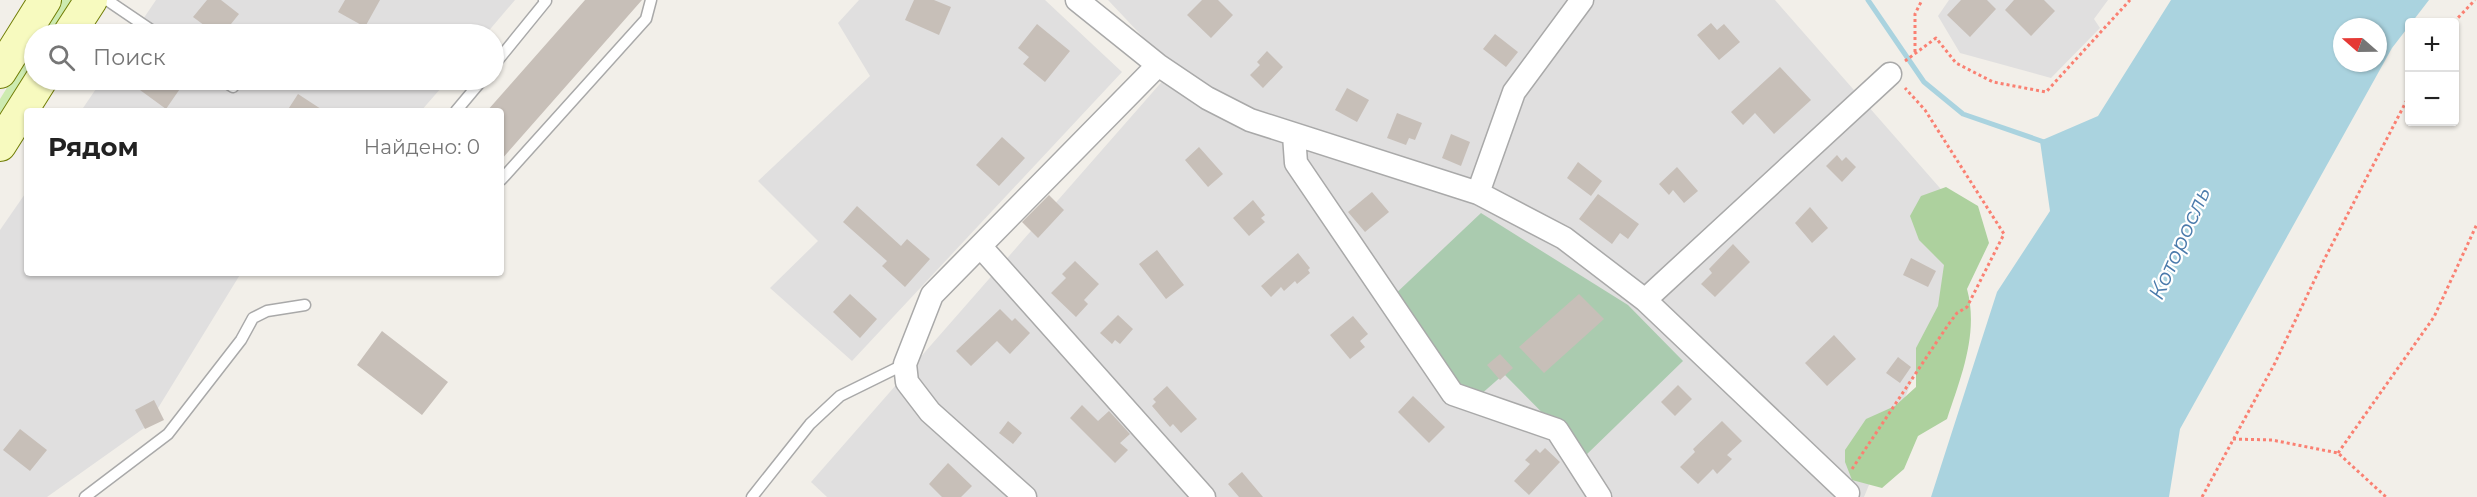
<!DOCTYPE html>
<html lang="ru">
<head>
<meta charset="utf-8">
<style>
	body { margin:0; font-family:Montserrat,sans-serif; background:#f2f2f2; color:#222 }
	.controls { position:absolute; right:18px; top:18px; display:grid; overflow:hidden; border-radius:6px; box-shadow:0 2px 4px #0004 }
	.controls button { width:54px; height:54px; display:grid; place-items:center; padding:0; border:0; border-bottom:2px solid #e0e0e0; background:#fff; color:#222; font:30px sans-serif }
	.compass { position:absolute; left:2333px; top:18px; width:54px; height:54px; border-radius:50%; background:#fff; box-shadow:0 2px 4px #0004; rotate:290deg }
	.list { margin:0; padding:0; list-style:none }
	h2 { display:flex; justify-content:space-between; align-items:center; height:78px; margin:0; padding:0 24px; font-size:26px }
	h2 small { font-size:20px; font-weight:400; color:#767676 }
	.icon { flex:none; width:33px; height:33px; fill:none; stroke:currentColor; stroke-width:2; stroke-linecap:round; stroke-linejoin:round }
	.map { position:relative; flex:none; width:2477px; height:497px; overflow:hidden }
	.search { position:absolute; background:#fff; box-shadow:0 2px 4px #0004; left:24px; top:24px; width:480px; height:66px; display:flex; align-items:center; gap:15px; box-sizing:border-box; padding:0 21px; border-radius:33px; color:#767676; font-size:22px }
	.panel { position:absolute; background:#fff; box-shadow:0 2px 4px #0004; left:24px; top:108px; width:480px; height:168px; border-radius:6px }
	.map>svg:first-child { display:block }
	.residential { fill:#e0dfdf }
	.grass { fill:#cdebb0 }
	.forest { fill:#add19e }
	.cemetery { fill:#aacbaf }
	.water { fill:#aad3df; fill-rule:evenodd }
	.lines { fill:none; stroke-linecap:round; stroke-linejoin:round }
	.stream { stroke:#aad3df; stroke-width:5 }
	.building { fill:#c7bfb8 }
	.lane-casing { stroke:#a9a9a9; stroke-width:13 }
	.street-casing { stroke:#a9a9a9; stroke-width:25 }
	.secondary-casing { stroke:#707d05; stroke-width:34 }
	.path { stroke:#fa8072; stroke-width:3; stroke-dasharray:3 3; stroke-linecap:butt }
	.lane { stroke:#fff; stroke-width:10 }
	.street { stroke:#fff; stroke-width:22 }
	.secondary { stroke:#f7fabf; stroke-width:32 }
	.labels { text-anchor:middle; stroke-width:4.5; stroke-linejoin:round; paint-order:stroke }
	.water-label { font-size:22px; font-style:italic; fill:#4a7aab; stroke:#fff }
</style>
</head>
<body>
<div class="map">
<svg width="2477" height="497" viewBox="0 0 2477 497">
	<rect width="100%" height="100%" fill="#f2efe9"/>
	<path class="residential" d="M156 0H515L486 34H133Z
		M859 0H1045L1122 72 852 361 770 288 818 241 758 181 870 76 838 23Z
		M1108 0H1775L1975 228 1864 497H827L811 482 1173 69Z
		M1949 0H2108L2094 19 2100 28 2051 78 1960 53 1938 16Z
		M102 80H448L421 111H81Z
		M27 191V273H241L147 426 47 497H0V230Z"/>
	<path class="grass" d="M62 0H76L54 34H41Z
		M34 44V66L0 120V99Z"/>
	<path class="forest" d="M1946 187 1978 206 1989 243 1967 289C1979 333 1961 377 1947 419L1918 436 1904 469 1882 488 1852 480 1845 462V450L1866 419 1895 406 1916 387V348L1938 306 1944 265 1919 240 1910 216 1921 196Z"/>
	<path class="cemetery" d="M1481 213 1628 305 1683 361 1585 456 1504 374 1479 396 1444 383 1391 298Z"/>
	<path class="water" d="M2171 0H2429L2392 48 2180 429 2169 497H1931L1997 292 2050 211 2040 141 2098 116ZM2342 27H2378V63H2342Z"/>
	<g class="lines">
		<path class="stream" d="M1868 0 1924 82 1963 114 2047 143"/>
	</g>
	<path class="building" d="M207 0H221L239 14 223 34H216L193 17Z
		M345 0H380L365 27 338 12Z
		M585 0H642L501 160V111H487Z
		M914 0H934L951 7 939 35 905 20Z
		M1202 0H1218L1233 15 1211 38 1187 15Z
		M1961 0H1987L1996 9 1970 37 1947 15Z
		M2014 0H2044L2055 11 2031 36 2005 10Z
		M1711 23 1717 30 1724 24 1740 42 1719 60 1697 35Z
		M1037 24 1070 51 1045 82 1023 64 1029 57 1018 48Z
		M1495 34 1518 52 1506 67 1483 49Z
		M1267 51 1283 67 1263 88 1250 75 1260 65 1257 62Z
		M1780 67 1811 100 1774 134 1755 113 1743 125 1731 112Z
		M147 80H186L166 109 140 90Z
		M1347 88 1369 100 1357 122 1335 110Z
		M298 94 324 111H287Z
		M1397 113 1422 123 1415 140 1409 138 1406 145 1387 138Z
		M1451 134 1470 142 1461 166 1442 158Z
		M1002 137 1025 158 999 186 976 165Z
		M1199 147 1223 174 1208 187 1185 160Z
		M1837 155 1842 161 1846 157 1856 167 1842 182 1826 166Z
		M1578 162 1602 181 1591 196 1567 178Z
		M1677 167 1698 191 1684 203 1673 190 1669 195 1659 184Z
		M1372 192 1389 212 1365 232 1348 212Z
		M1598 194 1639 224 1628 239 1620 233 1612 244 1579 219Z
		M1049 195 1064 210 1038 238 1022 222Z
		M1253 200 1265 215 1261 218 1265 222 1249 236 1233 218Z
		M857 206 901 246 907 239 930 259 905 287 882 266 887 261 843 222Z
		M1810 207 1828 228 1812 243 1795 223Z
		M1733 244 1750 262 1715 297 1701 284 1712 273 1709 269Z
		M1157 250 1184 285 1166 299 1139 264Z
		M1298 253 1310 268 1308 270 1310 273 1297 284 1295 281 1284 291 1281 287 1271 297 1261 286Z
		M1911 258 1936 271 1928 287 1903 275Z
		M1075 261 1099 284 1084 300 1088 304 1076 317 1051 293 1066 278 1062 274Z
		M850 294 877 319 860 338 833 312Z
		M1579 294 1604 319 1544 373 1519 347Z
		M1000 309 1012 321 1015 318 1030 333 1010 354 997 341 971 366 956 351Z
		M1118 315 1133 329 1120 344 1115 340 1112 344 1100 333Z
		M1353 316 1368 334 1360 341 1365 347 1350 359 1330 335Z
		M382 331 448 382 422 415 357 365Z
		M1834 335 1856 359 1827 386 1805 363Z
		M1500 354 1513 368 1500 380 1487 365Z
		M1898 357 1911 367 1900 383 1886 373Z
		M1678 385 1692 399 1675 416 1661 402Z
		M1167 386 1197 419 1181 433 1173 424 1170 427 1152 406 1156 402 1153 399Z
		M1413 396 1445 427 1429 443 1398 412Z
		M154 400 164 420 145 429 135 410Z
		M1082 405 1098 421 1109 411 1130 434 1120 443 1128 450 1115 463 1070 418Z
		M1008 421 1022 433 1013 444 999 433Z
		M1722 421 1742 441 1727 455 1732 459 1717 474 1713 469 1698 484 1680 467 1695 452 1693 449Z
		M20 429 47 450 30 471 3 450Z
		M1545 448 1560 462 1529 495 1514 481 1530 464 1525 460 1536 449 1540 453Z
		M948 463 972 486 961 497H942L929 484Z
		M1242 472 1263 497H1239L1228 484Z"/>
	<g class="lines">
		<g class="lane-casing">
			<path id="lane" d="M107 0 157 34
				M494 65 546 1 544 0
				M222 80 233 87
				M456 111 482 80
				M501 180 646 19 651 0
				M85 497 168 434 241 340 253 318 267 311 305 305
				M752 497 810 424 840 396 905 364"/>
		</g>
		<g class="street-casing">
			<path id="street" d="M1077 0 1158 65 1207 98 1250 120 1478 193 1564 238 1645 300 1848 493
				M1294 135 1296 163 1453 394 1557 430 1600 497
				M1478 193 1514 92 1582 0
				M981 247 1204 497
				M1645 300 1890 74
				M1025 497 930 412 907 382 905 364 932 295 1158 65"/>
		</g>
		<g class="secondary-casing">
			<path id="secondary" d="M69 34 91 0
				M0 72 45 0
				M0 145 41 80"/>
		</g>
		<path class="path" d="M2454 22 2475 0
			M1915 52V14L1922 0
			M1905 61 1936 38 1956 63 1993 82 2046 92 2130 0
			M2233 439 2272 440 2338 453 2386 497
			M2338 453 2434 317 2477 224
			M1852 469 1948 325 1957 313 1967 307 2004 234 1925 110 1905 88
			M2202 497 2275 363 2325 258 2410 94"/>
		<use href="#lane" class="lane"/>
		<use href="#street" class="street"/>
		<use href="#secondary" class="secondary"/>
	</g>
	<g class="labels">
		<g class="water-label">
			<text transform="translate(2179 243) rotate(-66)" y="8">Которосль</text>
		</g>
	</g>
</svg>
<div class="controls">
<button>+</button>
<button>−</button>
</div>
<svg class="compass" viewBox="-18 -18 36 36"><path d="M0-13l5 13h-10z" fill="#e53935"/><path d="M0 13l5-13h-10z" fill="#767676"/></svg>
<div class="search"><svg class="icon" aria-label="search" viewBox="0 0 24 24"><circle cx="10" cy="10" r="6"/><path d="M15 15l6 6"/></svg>Поиск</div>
<section class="panel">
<h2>Рядом<small>Найдено: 0</small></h2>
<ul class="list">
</ul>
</section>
</div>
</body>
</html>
